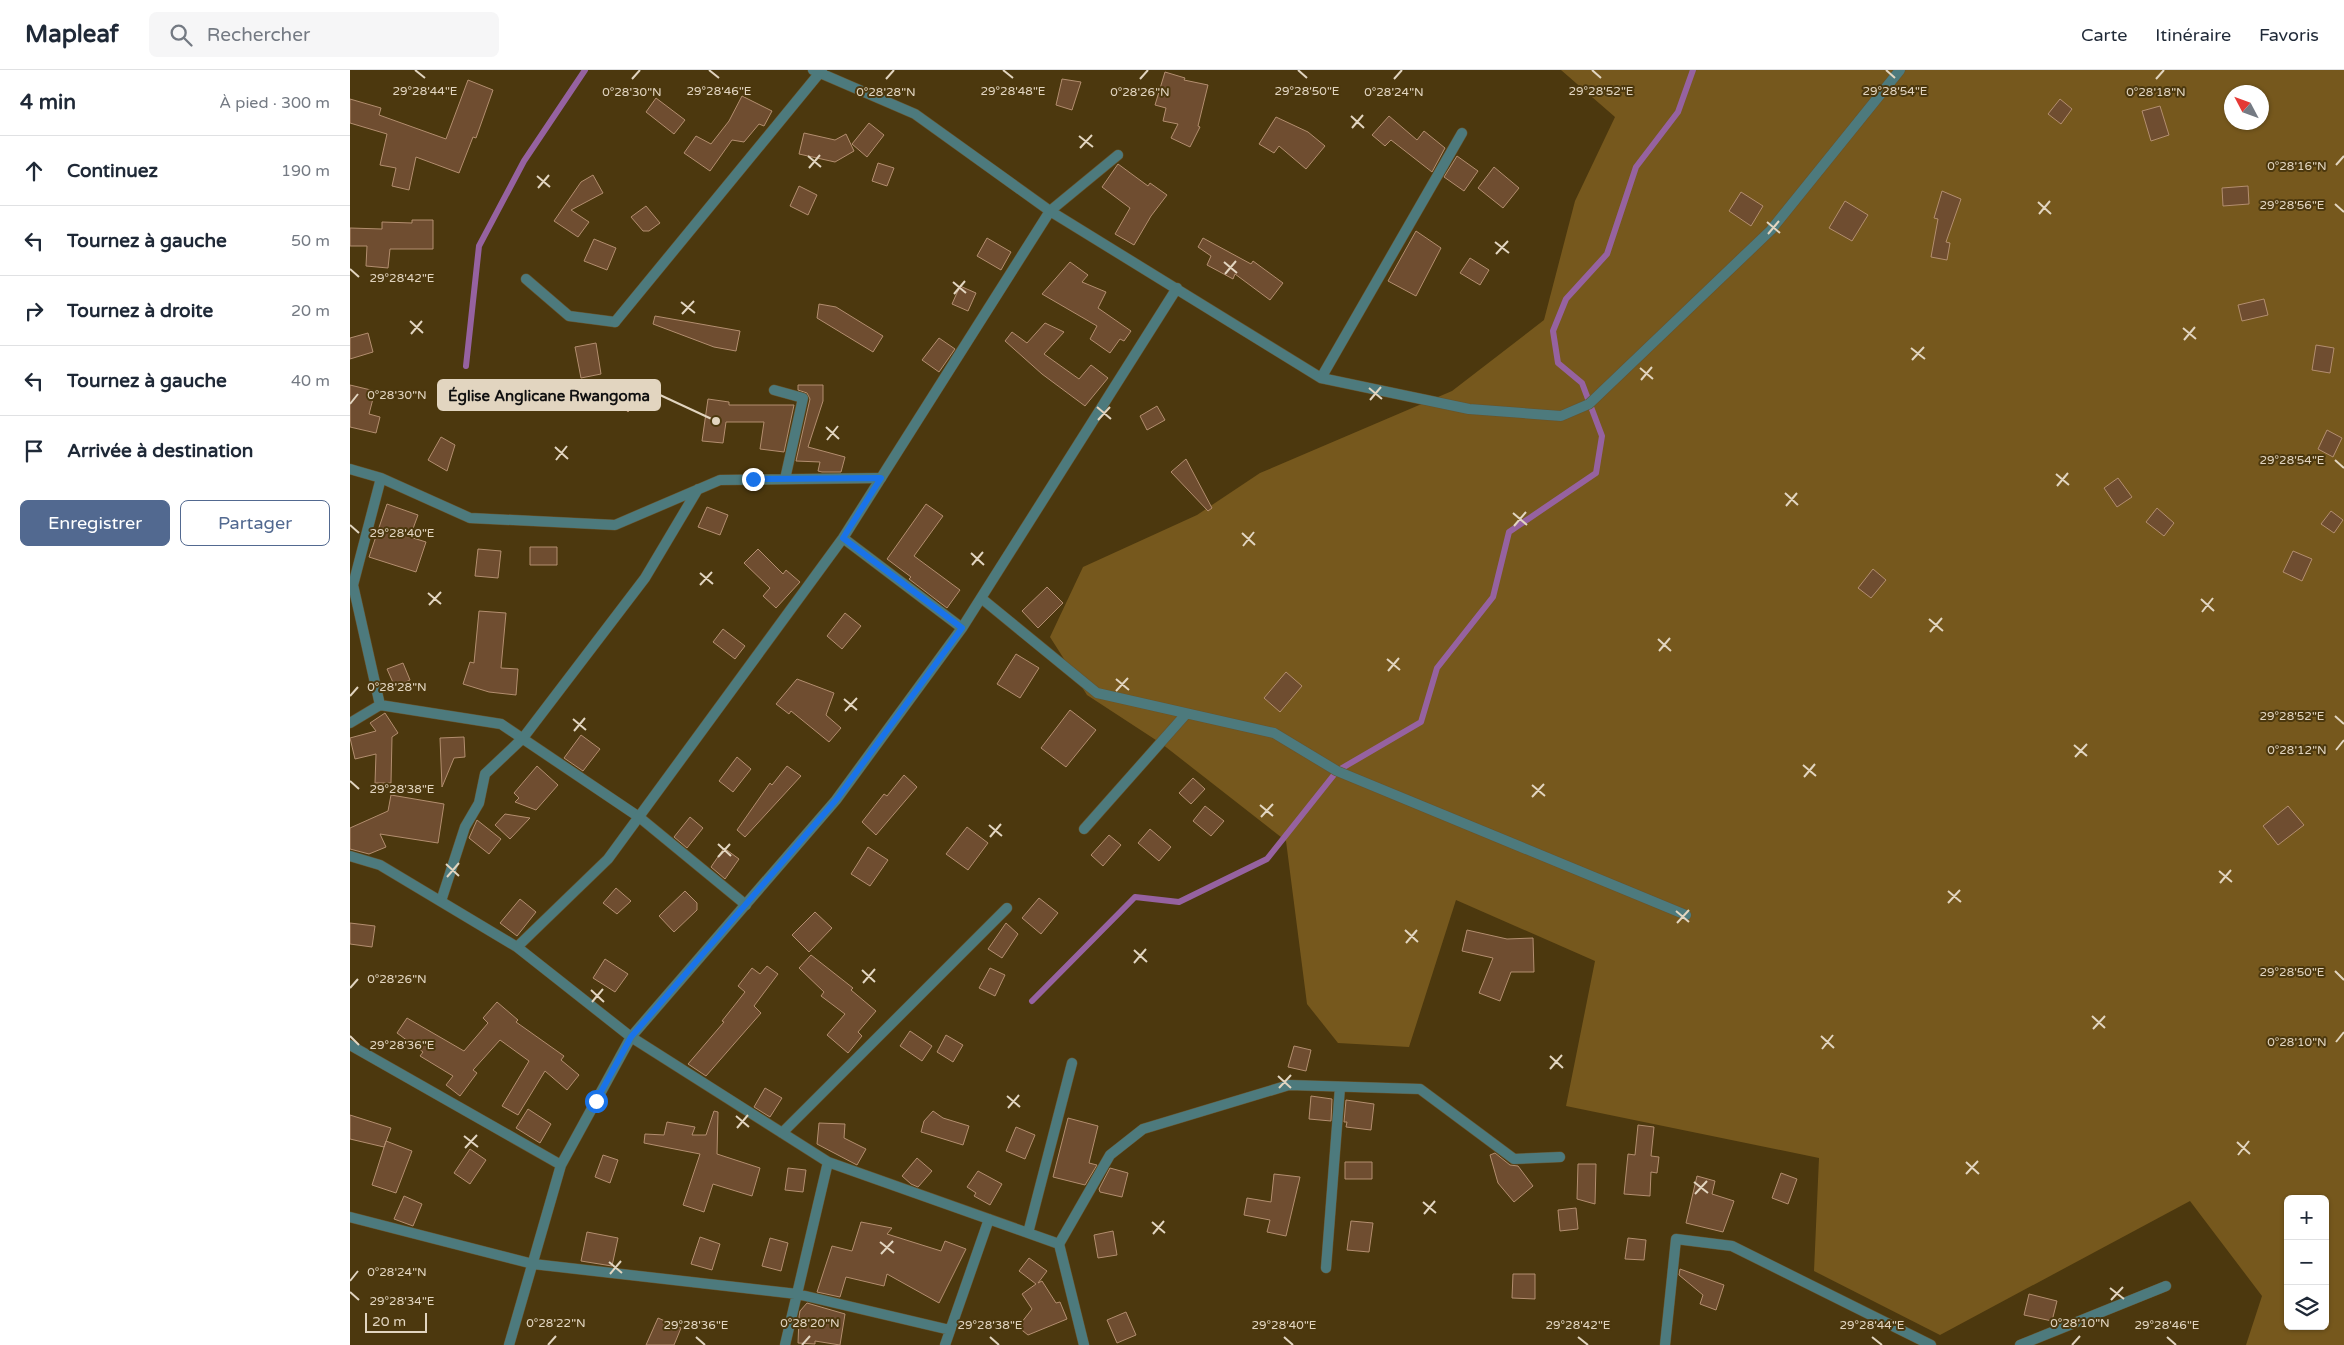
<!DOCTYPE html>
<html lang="fr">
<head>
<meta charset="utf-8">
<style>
	body { margin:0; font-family:"Varela Round",sans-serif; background:#f6f6f7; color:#1f2937 }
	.controls { position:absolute; right:15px; bottom:15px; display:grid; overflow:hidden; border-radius:8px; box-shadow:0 1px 4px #0004 }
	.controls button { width:45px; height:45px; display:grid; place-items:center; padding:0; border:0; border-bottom:1px solid #e0e1e3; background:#fff; color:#1f2937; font:25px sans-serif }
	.compass { position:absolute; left:1874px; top:15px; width:45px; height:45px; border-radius:50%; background:#fff; box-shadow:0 1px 4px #0004; rotate:311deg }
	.scale { position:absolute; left:15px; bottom:12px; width:62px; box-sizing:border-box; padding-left:5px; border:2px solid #e2d5c0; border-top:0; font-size:14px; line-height:18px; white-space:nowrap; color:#e2d5c0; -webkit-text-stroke:4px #4c380e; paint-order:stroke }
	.stop { position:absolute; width:15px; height:15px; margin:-11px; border:4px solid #1a73e8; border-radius:50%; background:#fff }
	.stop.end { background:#1a73e8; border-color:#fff; box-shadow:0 1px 5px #0008 }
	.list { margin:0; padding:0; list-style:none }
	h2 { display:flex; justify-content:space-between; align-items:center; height:65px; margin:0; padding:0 20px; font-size:21px }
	h2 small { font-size:16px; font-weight:400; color:#747a83 }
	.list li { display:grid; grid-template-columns:32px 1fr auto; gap:15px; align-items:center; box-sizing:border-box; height:70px; padding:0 20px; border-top:1px solid #e0e1e3 }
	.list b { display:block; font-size:19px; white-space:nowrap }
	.list em { font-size:16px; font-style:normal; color:#747a83 }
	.actions { display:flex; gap:10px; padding:15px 20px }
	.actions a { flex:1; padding:11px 0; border:1px solid #526990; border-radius:8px; text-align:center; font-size:18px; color:#526990 }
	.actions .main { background:#526990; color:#fff }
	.icon { flex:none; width:28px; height:28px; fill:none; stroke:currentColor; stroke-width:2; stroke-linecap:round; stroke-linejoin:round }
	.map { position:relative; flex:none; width:1994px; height:1275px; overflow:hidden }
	header { display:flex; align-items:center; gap:30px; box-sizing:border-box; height:70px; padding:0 25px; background:#fff; border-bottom:1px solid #e0e1e3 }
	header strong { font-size:24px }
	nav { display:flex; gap:28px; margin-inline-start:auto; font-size:18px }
	.search { width:350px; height:45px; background:#f6f6f7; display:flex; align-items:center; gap:12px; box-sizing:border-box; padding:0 18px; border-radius:8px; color:#747a83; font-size:19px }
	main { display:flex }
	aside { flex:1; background:#fff }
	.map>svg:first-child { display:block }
	.green { fill:#76581d; fill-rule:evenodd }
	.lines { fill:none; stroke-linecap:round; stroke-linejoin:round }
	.stream { stroke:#9662a0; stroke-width:6 }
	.building { fill:#6f4d30; stroke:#b38e6f }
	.service-casing { stroke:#67542e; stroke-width:11 }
	.minor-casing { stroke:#67542e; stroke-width:11 }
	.service { stroke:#4d7a7d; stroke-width:10 }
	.minor { stroke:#4d7a7d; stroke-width:10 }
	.route { stroke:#1a73e8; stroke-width:6 }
	.ticks { fill:none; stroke:#e2d5c0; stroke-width:2 }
	.ticks-label { font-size:12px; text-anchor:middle; fill:#e2d5c0; stroke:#4c380e; stroke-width:4; stroke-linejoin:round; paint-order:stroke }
	.leader { fill:none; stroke:#e2d5c0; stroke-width:2 }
	.callout-dot { fill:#e2d5c0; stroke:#4c380e; stroke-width:2 }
	.callout { fill:#e2d5c0; stroke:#e2d5c0; stroke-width:2 }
	.callout-label { font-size:15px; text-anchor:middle; font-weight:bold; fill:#111 }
</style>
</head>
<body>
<header>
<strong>Mapleaf</strong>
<div class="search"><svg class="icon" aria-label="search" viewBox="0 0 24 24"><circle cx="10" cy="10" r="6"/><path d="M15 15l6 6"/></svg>Rechercher</div>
<nav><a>Carte</a><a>Itinéraire</a><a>Favoris</a></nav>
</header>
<main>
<aside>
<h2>4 min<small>À pied · 300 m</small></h2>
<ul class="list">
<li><svg class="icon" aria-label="ahead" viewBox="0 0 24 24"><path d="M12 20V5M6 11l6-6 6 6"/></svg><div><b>Continuez</b></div><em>190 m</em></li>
<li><svg class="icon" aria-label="left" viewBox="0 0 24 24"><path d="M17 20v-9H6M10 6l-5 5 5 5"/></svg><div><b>Tournez à gauche</b></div><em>50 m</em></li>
<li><svg class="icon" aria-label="right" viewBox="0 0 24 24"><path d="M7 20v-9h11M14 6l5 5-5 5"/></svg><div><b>Tournez à droite</b></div><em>20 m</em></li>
<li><svg class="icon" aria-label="left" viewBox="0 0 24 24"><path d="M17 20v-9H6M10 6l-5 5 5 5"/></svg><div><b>Tournez à gauche</b></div><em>40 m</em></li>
<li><svg class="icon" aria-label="arrive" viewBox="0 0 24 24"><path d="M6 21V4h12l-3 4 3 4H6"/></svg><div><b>Arrivée à destination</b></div></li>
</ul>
<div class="actions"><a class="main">Enregistrer</a><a>Partager</a></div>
</aside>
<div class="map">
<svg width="1994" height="1275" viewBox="0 0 1994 1275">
	<rect width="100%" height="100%" fill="#4c380e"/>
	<path class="green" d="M1211 0H1994V1275H1896L1912 1226 1840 1131 1590 1265 1464 1201 1469 1088 1216 1036 1245 891 1106 830 1059 977 988 973 957 934 936 771 812 674 737 625 700 567 733 497 847 445 910 403 1102 321 1194 250 1225 131 1265 47ZM1882 22H1912V52H1882ZM1938 1129H1975V1256H1938Z"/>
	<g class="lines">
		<path class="stream" d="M116 296 129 176 174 91 235 0
			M682 931 785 827 829 832 917 789 987 701 1071 652 1087 598 1143 527 1159 462 1246 403 1252 366 1232 313 1208 293 1203 261 1216 229 1257 184 1286 97 1328 42 1343 0"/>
	</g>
	<path class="building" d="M815 2 835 8 834 10 858 15 848 56 850 57 840 77 821 68 828 54 813 51 816 38 805 35Z
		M712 9 731 12 722 40 706 35Z
		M118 10 143 20 126 68 123 67 109 103 66 87 59 120 42 116 46 98 30 95 37 64 0 53V29L31 38 29 45 96 69Z
		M392 26 422 41 414 56 409 54 394 72 382 70 360 101 334 83 346 66 361 74 379 51Z
		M306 28 335 50 324 64 296 42Z
		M1710 29 1722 39 1711 54 1698 44Z
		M1810 36 1819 65 1801 71 1792 41Z
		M1039 46 1067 70 1074 61 1095 78 1082 102 1041 70 1035 76 1022 65Z
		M926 47 958 62 975 76 956 99 929 76 924 83 909 74Z
		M519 53 534 65 517 87 502 74Z
		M454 63 485 70 496 64 504 81 485 92 449 84Z
		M1107 86 1128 101 1114 121 1094 107Z
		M528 93 544 98 537 116 522 111Z
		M768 94 798 116 800 113 817 125 801 146 784 175 765 164 780 138 752 117Z
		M1144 97 1169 118 1153 138 1128 118Z
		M243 105 253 123 221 140 239 152 228 167 204 151 231 112Z
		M449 116 467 125 458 145 440 136Z
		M1898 116 1899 134 1873 136 1872 118Z
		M1592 121 1611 129 1596 172 1600 173 1597 190 1581 187 1588 149 1584 148Z
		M1391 122 1413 136 1401 156 1379 141Z
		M1495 131 1518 145 1502 171 1479 158Z
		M296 136 310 153 299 161H293L281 147Z
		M62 150H83V179H40L38 198 16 196 17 176H0V158L32 159V152L62 153Z
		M1066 161 1091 178 1066 226 1038 211Z
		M637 168 661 182 651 200 627 186Z
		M853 168 901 194 903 191 933 213 920 230 885 204 883 209 857 195 861 186 848 177Z
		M244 169 266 178 257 200 234 191Z
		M1120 188 1139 200 1130 215 1110 203Z
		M720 192 738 205 732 212 756 222 748 238 781 261 774 271 770 269 760 283 740 269 747 256 692 224Z
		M610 216 626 223 618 241 602 234Z
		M1914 229 1918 245 1892 251 1888 235Z
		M469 234 486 237 533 266 523 282 467 248Z
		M305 246 390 261 386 281 364 277 303 254Z
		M695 253 714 262 694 284 729 309 741 295 758 308 735 336 692 304 655 271 662 262 677 273Z
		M18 263 23 282 0 289V268Z
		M589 268 605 279 589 302 572 290Z
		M246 273 251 304 231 308 225 277Z
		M1966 275 1984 278 1980 303 1962 300Z
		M280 313 294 326 278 342 264 329Z
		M0 315 25 321 19 344 30 347 26 363 0 357Z
		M448 315H473V331L458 377 495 387 491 402H472L468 401 470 392 446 391 460 329 457 323 448 320Z
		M358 329 379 332V335H444L434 382 410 379 414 352H376L373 373 352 371Z
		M807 336 815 350 797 360 790 346Z
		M1977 360 1992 368 1983 387 1968 379Z
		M91 367 105 375 97 401 78 390Z
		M836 389 862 438 858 441 821 402Z
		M1768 408 1782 427 1767 437 1754 418Z
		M37 434 68 445 60 467 76 472 66 502 19 487Z
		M576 434 593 446 564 486 610 520 597 538 559 509 561 507 537 489Z
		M357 437 378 445 370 465 348 457Z
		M1807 438 1824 453 1814 466 1796 452Z
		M1981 441 1993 450 1984 463 1971 454Z
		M180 477H207V495H180Z
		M128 479 151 481 148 508 125 506Z
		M408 479 433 504 436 500 450 512 426 538 413 526 420 518 394 493Z
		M1943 481 1962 489 1952 511 1933 502Z
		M1523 499 1536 510 1521 528 1508 518Z
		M697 517 713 533 688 558 672 541Z
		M129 541 156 543 151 598 168 599 166 625 139 622 113 614 120 592 124 593Z
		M495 543 511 556 492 579 477 566Z
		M373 559 395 576 385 589 363 572Z
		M666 584 689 598 670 628 647 614Z
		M53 593 60 610 45 617 37 599Z
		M936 602 952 616 930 642 914 628Z
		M447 609 484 623 476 645 491 658 479 672 441 641 439 644 426 634Z
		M720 640 746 660 716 697 691 678Z
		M35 643 48 663 42 667 41 713H25L26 684 5 689 0 668 26 661 20 653Z
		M231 665 250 679 233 701 214 688Z
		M114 667 115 687 104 688 92 717 90 668Z
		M387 687 401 699 383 722 369 711Z
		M187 696 208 715 186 740 165 732 169 728 164 723Z
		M437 696 451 706 395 767 387 760 420 713 422 715Z
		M554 705 567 717 526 765 512 752 534 724 537 726Z
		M843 708 855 719 841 734 829 723Z
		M41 725 94 734 88 773 30 764 36 777 19 784 0 779V758L38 741Z
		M855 736 874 751 861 766 843 751Z
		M1938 736 1954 755 1928 775 1913 756Z
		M155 744 180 748 160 769 145 755Z
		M340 747 353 758 337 778 324 767Z
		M127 750 151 769 139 784 119 768Z
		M617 757 638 773 618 800 596 784Z
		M800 759 821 777 809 791 788 773Z
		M759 765 771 775 753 796 741 785Z
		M518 777 538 790 520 816 501 804Z
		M374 778 389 789 375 809 361 797Z
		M266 818 281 831 267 844 253 833Z
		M335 821 347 833V840L324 862 309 846Z
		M689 828 708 843 691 864 672 848Z
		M170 829 186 842 167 866 150 853Z
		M465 842 482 858 459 882 442 865Z
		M0 853 25 856 22 877 0 874Z
		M656 853 668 864 652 888 638 879Z
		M1117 860 1157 869 1183 868 1184 902H1161L1150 931 1129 923 1143 888 1112 881Z
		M461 885 503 918 501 920 526 941 508 962 512 966 498 983 477 965 495 944 471 926 474 922 449 898Z
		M255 889 278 904 265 922 243 908Z
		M417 896 428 904 404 936 411 943 356 1006 338 994 374 952 372 951 395 922 388 916 402 898 410 904Z
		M640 898 655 905 645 926 629 918Z
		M147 932 168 950 166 952 214 986 211 990 229 1005 217 1020 195 1001 168 1045 152 1036 179 991 150 970 123 1000 127 1003 110 1026 96 1015 103 1006 70 986 73 982 47 963 57 948 114 981 138 953 133 948Z
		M560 961 582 976 572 991 550 976Z
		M596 965 613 975 603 992 587 982Z
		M944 976 961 980 956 1001 938 997Z
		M415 1018 432 1028 420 1047 404 1037Z
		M961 1026 982 1029 981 1051 959 1049Z
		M996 1030 1024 1034 1021 1060 996 1057 997 1052H994Z
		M178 1039 201 1054 190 1073 166 1058Z
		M364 1041 368 1042 367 1084 410 1098 402 1126 363 1114 354 1142 333 1135 350 1084 294 1073 295 1064 314 1065 317 1052 345 1057 342 1065H356Z
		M583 1041 593 1048 619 1056 613 1075 571 1062 574 1051Z
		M0 1045 41 1058 34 1077 0 1069Z
		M718 1048 748 1056 739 1093 747 1095 735 1115 703 1107Z
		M469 1053 495 1054 494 1068 516 1079 507 1095 467 1074Z
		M1288 1055 1304 1057 1301 1086 1309 1087 1307 1103 1301 1102 1300 1126 1274 1124 1278 1084 1285 1085Z
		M666 1057 685 1065 675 1089 656 1081Z
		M36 1071 62 1081 46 1123 22 1115Z
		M120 1079 136 1090 120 1114 104 1103Z
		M1145 1083 1160 1095 1168 1096 1183 1116 1164 1132 1148 1113 1140 1085Z
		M253 1085 268 1090 260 1113 245 1107Z
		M567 1088 582 1101 568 1117 561 1114 552 1106Z
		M995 1092H1022V1109H995Z
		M1228 1094H1246L1245 1134 1227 1129Z
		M438 1098 456 1100 453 1122 435 1120Z
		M760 1098 778 1103 772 1127 750 1122 749 1119Z
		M628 1101 652 1114 640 1135 624 1126 626 1123 617 1117Z
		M1431 1103 1447 1109 1438 1134 1422 1128Z
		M924 1104 950 1107 936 1166 917 1162 920 1150 894 1145 897 1128 921 1132Z
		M1347 1106 1365 1111 1362 1124 1384 1131 1373 1162 1336 1153Z
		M54 1126 72 1134 63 1156 44 1149Z
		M1226 1138 1228 1159 1210 1161 1208 1140Z
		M1001 1151 1023 1153 1019 1182 997 1180Z
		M511 1152 542 1158 537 1164 591 1181 595 1171 616 1179 589 1233 537 1204 534 1216 496 1207 490 1227 467 1222 482 1176 502 1181Z
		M763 1161 767 1185 748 1188 744 1165Z
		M237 1162 268 1168 262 1196 231 1191Z
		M350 1167 370 1174 362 1200 341 1194Z
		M420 1168 438 1173 431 1201 412 1196Z
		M1278 1168 1296 1170 1294 1190 1275 1189Z
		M679 1188 697 1201 688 1213 692 1211 706 1233 710 1232 717 1249 678 1265 668 1257 682 1239 672 1224 686 1214 669 1201Z
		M1330 1199 1374 1215 1366 1240 1350 1234 1353 1225 1329 1205Z
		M1163 1204H1185V1229L1162 1228Z
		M1679 1224 1707 1231 1702 1251 1674 1245Z
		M457 1233 495 1244 490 1275 465 1271V1274L448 1273 449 1247 450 1241Z
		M776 1242 786 1265 767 1273 757 1250Z
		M308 1248 331 1258 324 1275H296Z"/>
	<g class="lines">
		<g class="service-casing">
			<path id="service" d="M700 141 768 85
				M176 209 219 246 265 252
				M424 320 453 328 435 409
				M0 399 31 408 120 448 265 455 370 410 531 408
				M30 635 3 515 31 408
				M0 653 30 635 151 654 289 747 396 835
				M91 831 115 757 129 733 135 704 173 668 295 508 348 419
				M709 1174 760 1085 793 1059 939 1015 1070 1019 1164 1089 1210 1087
				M976 1198 990 1017
				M1315 1275 1326 1169 1382 1176 1581 1275
				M1670 1275 1816 1216"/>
		</g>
		<g class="minor-casing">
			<path id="minor" d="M463 0 565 44 700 141 971 308 1119 339 1211 346 1239 334 1421 160 1550 0
				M265 252 472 0
				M971 308 1112 63
				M493 468 612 558
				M631 528 747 623 924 663 987 701 1336 845
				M734 759 836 644
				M0 786 30 795 167 877 281 967 478 1092 709 1174 734 1275
				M167 877 258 789 493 468 700 141
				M0 975 211 1095
				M432 1063 657 838
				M0 1147 183 1194 447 1224 600 1260
				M678 1163 722 993
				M159 1275 211 1095 281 967 486 730 612 558 827 218
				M435 1275 478 1092
				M595 1275 639 1149"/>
		</g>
		<use href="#service" class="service"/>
		<use href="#minor" class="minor"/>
	</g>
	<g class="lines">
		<path class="route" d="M246 1031 281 967 486 730 612 558 493 468 531 408 403 409"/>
	</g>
	<path class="ticks" d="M65 0 75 8M359 0 369 8M653 0 663 8M948 0 957 8M1242 0 1251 8M1536 0 1545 8M282 9 290 0M536 9 544 0M790 9 798 0M1044 9 1052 0M1806 9 1814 0M1001 46 1014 58M1002 58 1013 45M729 66 743 77M730 78 742 65M458 86 471 97M1986 95 1994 86M459 98 470 85M187 106 200 117M188 118 199 105M1688 132 1701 144M1985 134 1994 142M1689 144 1700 131M1417 152 1430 163M1418 164 1429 151M1145 172 1159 183M1146 184 1158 171M874 192 887 203M0 199 9 207M875 204 886 191M603 212 616 223M604 224 615 211M331 232 345 243M332 244 344 231M60 251 73 263M1833 258 1846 269M61 264 72 251M1834 270 1845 257M1561 278 1575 289M1562 290 1574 277M1290 298 1303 309M1291 310 1302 297M1019 318 1032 329M1020 330 1031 317M0 334 8 324M747 337 761 349M748 350 760 337M476 357 489 369M477 370 488 356M205 377 218 389M206 390 217 376M1985 390 1994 398M1706 404 1719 415M1707 416 1718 403M1435 423 1448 435M1436 436 1447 423M1163 443 1177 455M0 455 9 463M1164 456 1176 442M892 463 905 475M893 476 904 462M621 483 634 495M622 495 633 482M350 503 363 514M350 515 362 502M78 523 91 534M1851 529 1864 541M79 535 91 522M1852 542 1863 528M1579 549 1593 561M1580 562 1592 548M1308 569 1321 581M1309 581 1320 568M1037 589 1050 600M1038 601 1049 588M766 609 779 620M766 621 778 608M0 626 8 617M494 629 507 640M495 641 507 628M1985 646 1994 654M223 649 236 660M224 661 235 648M1724 675 1737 686M1986 680 1994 670M1725 687 1737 674M1453 695 1466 706M1454 707 1465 694M0 711 9 719M1182 715 1195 726M1182 727 1194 714M910 735 923 746M911 747 923 734M639 755 652 766M640 767 651 754M368 774 381 786M368 787 380 774M96 794 109 806M1869 801 1882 812M97 807 109 793M1870 813 1881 800M1598 821 1611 832M1598 833 1610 820M1326 841 1339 852M1327 853 1339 840M1055 860 1068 872M1056 873 1067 860M784 880 797 892M784 893 796 879M512 900 525 912M1985 901 1994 910M513 913 525 899M0 918 8 909M241 920 254 932M242 932 253 919M1742 946 1755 958M1743 959 1755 946M0 966 9 975M1471 966 1484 978M1986 972 1994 962M1472 979 1483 965M1200 986 1213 998M1200 999 1212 985M928 1006 941 1018M929 1018 941 1005M657 1026 670 1037M658 1038 669 1025M386 1046 399 1057M387 1058 398 1045M114 1066 128 1077M1887 1072 1900 1084M115 1078 127 1065M1888 1085 1899 1071M1616 1092 1629 1104M1616 1104 1628 1091M1344 1112 1358 1123M1345 1124 1357 1111M1073 1132 1086 1143M1074 1144 1085 1131M802 1152 815 1163M803 1164 814 1151M530 1172 544 1183M531 1184 543 1171M259 1192 272 1203M260 1204 271 1191M0 1211 8 1201M1760 1218 1774 1229M0 1222 9 1230M1761 1230 1773 1217M346 1267 355 1275M640 1267 649 1275M934 1267 943 1275M1228 1267 1238 1275M1522 1267 1532 1275M1817 1267 1826 1275M198 1275 206 1266M452 1275 460 1266M1722 1275 1730 1266"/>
	<g class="ticks-label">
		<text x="369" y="25">29°28'46"E</text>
		<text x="1251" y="25">29°28'52"E</text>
		<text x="75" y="25">29°28'44"E</text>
		<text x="663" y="25">29°28'48"E</text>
		<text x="957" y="25">29°28'50"E</text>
		<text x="1545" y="25">29°28'54"E</text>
		<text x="282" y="26">0°28'30"N</text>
		<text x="536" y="26">0°28'28"N</text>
		<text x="790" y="26">0°28'26"N</text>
		<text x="1044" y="26">0°28'24"N</text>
		<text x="1806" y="26">0°28'18"N</text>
		<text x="1947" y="100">0°28'16"N</text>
		<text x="1942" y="139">29°28'56"E</text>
		<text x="52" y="212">29°28'42"E</text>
		<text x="47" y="329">0°28'30"N</text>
		<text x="1942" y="394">29°28'54"E</text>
		<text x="52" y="467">29°28'40"E</text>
		<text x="47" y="621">0°28'28"N</text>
		<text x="1942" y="650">29°28'52"E</text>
		<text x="1947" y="684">0°28'12"N</text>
		<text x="52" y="723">29°28'38"E</text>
		<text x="1942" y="906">29°28'50"E</text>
		<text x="47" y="913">0°28'26"N</text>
		<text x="1947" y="976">0°28'10"N</text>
		<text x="52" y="979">29°28'36"E</text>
		<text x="47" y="1206">0°28'24"N</text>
		<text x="52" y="1235">29°28'34"E</text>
		<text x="206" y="1257">0°28'22"N</text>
		<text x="460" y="1257">0°28'20"N</text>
		<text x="1730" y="1257">0°28'10"N</text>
		<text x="346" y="1259">29°28'36"E</text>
		<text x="640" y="1259">29°28'38"E</text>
		<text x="934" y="1259">29°28'40"E</text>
		<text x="1228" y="1259">29°28'42"E</text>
		<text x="1522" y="1259">29°28'44"E</text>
		<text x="1817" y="1259">29°28'46"E</text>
	</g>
	<path class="leader" d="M366 351L310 325"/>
	<circle class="callout-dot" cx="366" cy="351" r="5"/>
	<rect class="callout" x="88" y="310" width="222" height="30" rx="5"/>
	<g class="callout-label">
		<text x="199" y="331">Église Anglicane Rwangoma</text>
	</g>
</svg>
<div class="controls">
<button>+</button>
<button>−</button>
<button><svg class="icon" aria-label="layers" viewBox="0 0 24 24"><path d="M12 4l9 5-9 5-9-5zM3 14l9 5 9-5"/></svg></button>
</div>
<svg class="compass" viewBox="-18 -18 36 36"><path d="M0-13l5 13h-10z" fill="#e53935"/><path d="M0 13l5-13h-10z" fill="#747a83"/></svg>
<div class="scale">20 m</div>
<div class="stop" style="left:246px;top:1031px"></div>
<div class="stop end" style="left:403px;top:409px"></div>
</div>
</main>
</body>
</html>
